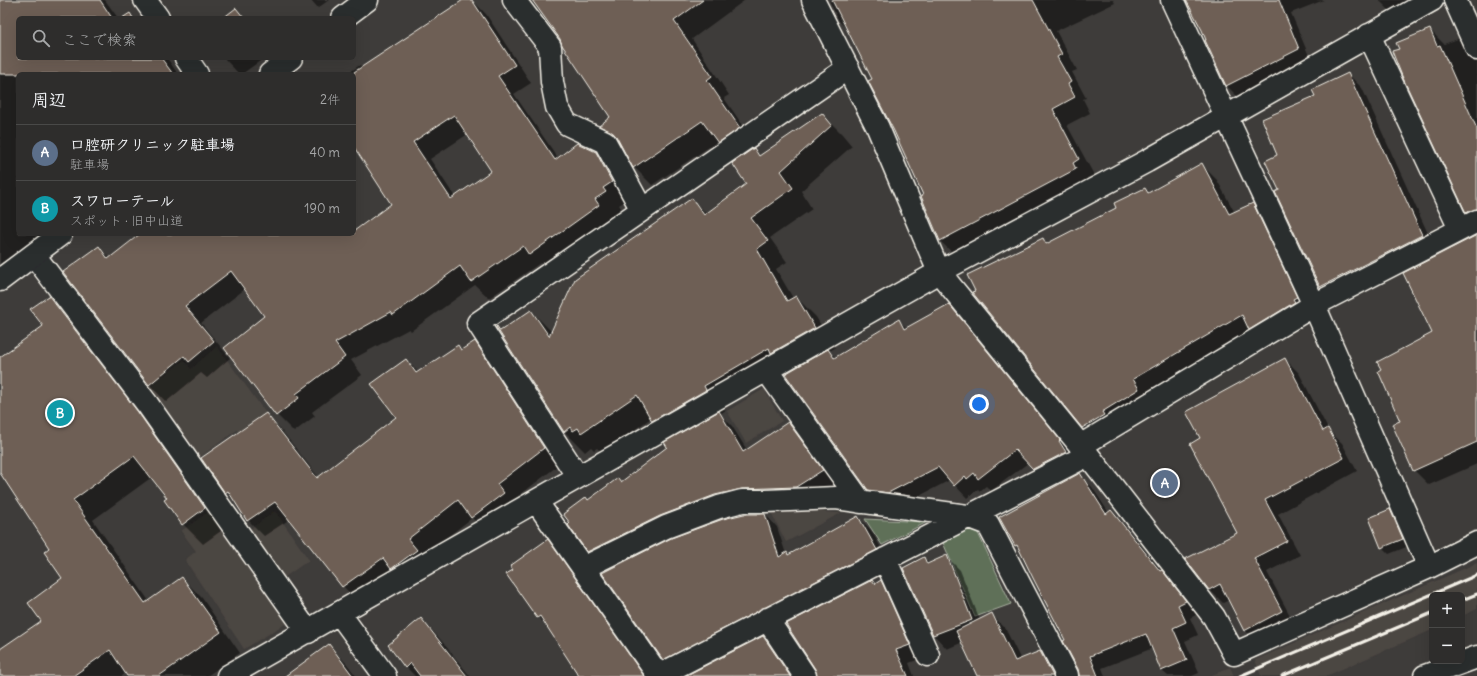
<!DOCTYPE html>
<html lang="ja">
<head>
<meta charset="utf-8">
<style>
	body { margin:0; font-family:Delius,"Klee One",sans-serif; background:#363534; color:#f1f3f6 }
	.controls { position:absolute; right:12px; bottom:12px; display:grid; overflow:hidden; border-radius:6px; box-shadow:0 4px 16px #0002 }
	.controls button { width:36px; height:36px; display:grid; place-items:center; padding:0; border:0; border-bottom:1px solid #494948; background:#2e2d2c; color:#f1f3f6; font:20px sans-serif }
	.you { position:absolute; left:979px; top:404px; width:14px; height:14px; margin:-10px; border:3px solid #fff; border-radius:50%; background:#1a73e8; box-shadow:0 0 0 6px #1a73e833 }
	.badge { display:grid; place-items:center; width:26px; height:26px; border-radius:50%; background:#95b2f1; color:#fff; font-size:13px; font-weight:700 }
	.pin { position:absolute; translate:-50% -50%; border:2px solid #fff; box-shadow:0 1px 4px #0006 }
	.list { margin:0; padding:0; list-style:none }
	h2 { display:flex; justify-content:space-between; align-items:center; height:52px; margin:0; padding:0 16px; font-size:17px }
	h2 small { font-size:13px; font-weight:400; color:#a7a8a9 }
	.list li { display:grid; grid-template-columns:26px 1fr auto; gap:12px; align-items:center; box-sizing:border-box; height:56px; padding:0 16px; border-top:1px solid #494948 }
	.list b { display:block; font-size:15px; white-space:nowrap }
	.list p { margin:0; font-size:13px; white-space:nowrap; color:#a7a8a9 }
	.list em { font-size:13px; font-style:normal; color:#a7a8a9 }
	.icon { flex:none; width:22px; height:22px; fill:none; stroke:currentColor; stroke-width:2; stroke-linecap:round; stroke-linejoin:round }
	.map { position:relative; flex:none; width:1477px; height:676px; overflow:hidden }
	.search { position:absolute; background:#2e2d2c; box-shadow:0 4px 16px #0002; left:16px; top:16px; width:340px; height:44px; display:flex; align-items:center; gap:10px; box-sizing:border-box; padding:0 14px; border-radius:6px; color:#a7a8a9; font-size:15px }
	.panel { position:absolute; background:#2e2d2c; box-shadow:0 4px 16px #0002; left:16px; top:72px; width:340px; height:164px; border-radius:6px }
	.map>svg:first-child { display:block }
	.built { fill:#4c4642 }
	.green { fill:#5e7059; stroke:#a9b0a0 }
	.shadow { fill:#0007; fill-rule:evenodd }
	.building { fill:#6e5f55; stroke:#f4f1e8; fill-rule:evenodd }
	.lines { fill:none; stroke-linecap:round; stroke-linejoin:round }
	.minor-casing { stroke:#f4f1e8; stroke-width:25 }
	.major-casing { stroke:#f4f1e8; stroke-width:25 }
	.minor { stroke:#2a2d2e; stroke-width:22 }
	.major { stroke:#2a2d2e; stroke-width:22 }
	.rail { stroke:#f4f1e8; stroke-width:3 }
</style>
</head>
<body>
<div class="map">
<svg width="1477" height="676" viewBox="0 0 1477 676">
	<rect width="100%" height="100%" fill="#3e3c3a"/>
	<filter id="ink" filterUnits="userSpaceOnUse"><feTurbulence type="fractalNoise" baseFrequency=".025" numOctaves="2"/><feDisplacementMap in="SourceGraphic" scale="8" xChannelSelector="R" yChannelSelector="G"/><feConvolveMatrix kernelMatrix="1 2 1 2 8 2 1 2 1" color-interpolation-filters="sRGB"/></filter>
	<g filter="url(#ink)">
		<path class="built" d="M217 346 289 445 263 465 237 430 197 459 146 388 184 360 191 369Z
			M764 389 782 421 746 443 727 411Z
			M769 508 841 513 786 542Z
			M211 510 287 623 244 649 185 560 196 551 181 531Z
			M275 511 309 560 279 581 246 532Z
			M1477 563V609L1462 616V595H1432V630L1326 676H1261L1255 660Z
			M1230 667 1234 676H1210Z"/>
		<path class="green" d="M865 519 927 522 882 545Z
			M966 525 978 533 1011 604 975 617 941 538Z"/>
		<path class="shadow" d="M4 0H105L118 18H18V20Z
			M311 0H329L318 8Z
			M465 0H472L486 14 531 83 514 94 558 158 595 152 613 170 629 199 619 205 622 209 611 216 615 222 544 267 540 263 489 298 475 285 411 331 409 329 351 360 362 375 312 412 315 416 294 432 277 415 266 317 245 289 201 323 230 358 207 378 201 373 166 402 150 385 64 272 99 248 110 258 142 234H354V232L392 204 357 150 354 152V74H347L360 65 362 68ZM468 134 493 171 455 197 430 159Z
			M533 0H745L692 39 729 95 724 98 757 146 753 149 760 156 822 114 842 134 852 146 801 191 812 209 770 238 787 262 776 269 793 298 796 297 816 317 835 348 829 351 836 358 898 320 907 328 949 306 962 319 1072 454 1046 482 1028 463 991 491 986 486 980 491 978 489 967 498 950 480 902 505 882 502 868 489 788 368 723 407 726 410 720 414 732 426 747 450 788 423 802 437 835 484 810 500 756 502 602 565 588 551 589 501 621 483 668 448 672 439 651 418 602 453 597 448 594 450 591 447 585 452 565 432 498 328 501 332 531 311 552 332 692 200 707 214 748 184 737 161 718 141 652 185 634 167 622 145 601 126 611 118 561 39Z
			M829 0H1113L1115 3 1056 31 1077 70 1072 72 1086 98 1083 99 1090 113 1067 125 1094 175 1087 178 1090 185 956 256 940 241 924 196 873 79 849 31 839 21Z
			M1187 0H1324L1291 13 1312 63 1240 99 1227 86 1206 41 1208 40Z
			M1379 0H1411L1389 10Z
			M18 24V58H167L178 74H18V234H47L6 262 11 269 0 277V36Z
			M1430 30 1444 44 1458 39 1473 54 1477 62V222L1467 212 1400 50Z
			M224 58H264L242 74H239Z
			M1348 74 1362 88 1435 249 1334 300 1320 287 1276 192 1280 190 1278 156Z
			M1202 165 1217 180 1235 213 1252 204 1268 219 1311 313 1098 443 1083 427 1042 239 1048 244 1118 209 1145 189 1149 193Z
			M1477 236V464L1429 485 1414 470 1401 421 1433 334Z
			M49 297 69 317 158 434 225 528 203 544 183 524 165 500 168 498 152 477 93 520 149 601 182 578 202 598 240 653 207 676H129L126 673 122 676H0V651L42 622 64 578 51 548 0 471V359L44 327Z
			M475 342 491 358 560 464 512 501 519 510 488 534 472 518 424 555 359 603 343 586 290 519 264 536 248 520 237 503 226 492 266 414 282 431 319 478 397 417 406 360 419 373 458 346 462 351Z
			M1285 359 1299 373 1329 431 1342 443 1357 471 1278 514 1300 555 1267 572 1295 625 1259 644 1245 630 1229 600 1223 603 1209 589 1238 533 1202 438Z
			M1079 475 1092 487 1109 513 1111 511 1123 524 1198 614 1190 618 1198 635 1185 641 1199 673 1192 676H1168L1162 671 1153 648 1102 668 1105 676H1080L1079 669 1020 549 1016 545Z
			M1390 510 1397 517 1409 546 1389 554 1382 547Z
			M765 514 777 527 786 554 789 555 858 517 871 530 889 562 676 672 663 659Z
			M547 541 560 553 646 676H580L551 630 538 617 514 570Z
			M946 556 960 570 980 620 992 615 1005 628 1021 660 1040 652 1053 665 1059 676H978L963 642 947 649 934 635 904 569 924 558 930 564Z
			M881 581 894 594 922 658 909 663 914 676H818L875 584Z
			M421 619 440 639 470 676H415L406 667 389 645Z
			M763 637 776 650 793 676H688Z
			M329 646 347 664 356 676H287Z"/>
		<path class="building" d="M0 0H100L112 18H18V58H161L173 74H0Z
			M463 0H472L515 65 498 76 555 160 577 143 596 152 612 182 603 188 606 192 595 199 599 205 529 255 523 246 471 282 460 266 393 315 391 312 335 343 345 357 296 394 299 398 276 416 224 348 264 316 231 271 185 306 214 341 189 362 184 356 149 385 63 272 99 246 108 259 140 234H354V231L391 204 354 147V72ZM454 115 491 171 451 199 413 142Z
			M532 0H703L674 21 712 76 707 80 740 128 718 143 702 121 633 168 616 136 610 131 599 126 610 117 562 45 560 39Z
			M832 0H1033L1062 54 1057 57 1071 82 1068 84 1075 97 1053 109 1079 159 1073 163 1076 169 940 241 921 196 923 195 894 131 868 81 872 79Z
			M1186 0H1279L1299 49 1226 86 1205 40H1206L1202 30Z
			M236 8 244 18H223Z
			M130 13 133 18H122Z
			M1430 29 1437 46 1440 45 1477 129V209L1466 213 1402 76 1392 51 1399 49 1396 43Z
			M1348 73 1422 235 1320 287 1275 192 1279 190 1265 161 1277 155 1262 119 1315 96 1312 90Z
			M822 113 832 125 781 171 793 188 751 218 768 241 757 249 787 301 796 296 815 328 771 353 769 348 704 386 706 390 652 421 637 395 581 433 578 428 573 431 570 427 564 432 496 327 497 326 500 331 531 310 549 336 575 279 692 198 704 215 746 184 732 163 754 148 759 156Z
			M1202 163 1229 214 1253 203 1297 297 1293 299 1295 302 1249 330 1242 315 1133 379 1139 389 1102 412 1104 415 1082 428 972 292 975 291 967 275 1043 238 1046 244 1116 208 1114 203 1145 188 1148 193Z
			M1477 235V442L1413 471 1392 424 1400 421 1378 371 1381 369 1377 362 1432 333 1403 273Z
			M49 296 138 412 205 508 182 525 164 500 167 498 134 456 73 500 145 603 182 577 221 632 159 676H127L110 650 73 676H0V649L41 621 28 603 62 578 44 552 49 548 0 473V357L43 326 30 309Z
			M949 304 1060 440 1059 441 1066 452 1033 469 1015 450 978 479 974 473 967 479 965 476 954 486 938 467 888 493 868 490 785 374 828 349 834 358 899 319 904 329Z
			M475 341 544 448 497 484 504 493 471 518 458 500 408 539 417 550 391 569 383 558 342 587 275 502 247 521 228 491 225 493 201 458 266 413 317 478 396 417 371 384 406 359 416 373 458 345 461 350Z
			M1285 358 1323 431 1328 428 1344 458 1265 500 1287 541 1254 558 1282 611 1244 631 1220 584 1209 590 1185 559 1237 533 1190 444 1200 438 1186 412Z
			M719 411 743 452 788 422 823 470 796 487 742 489 715 495 660 516 587 552 568 525 570 523 563 514 586 497 588 500 618 478 621 482 667 447 664 442Z
			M1080 473 1106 514 1111 510 1160 571 1162 570 1186 601 1178 605 1186 622 1173 628 1187 660 1161 671 1146 634 1090 656 1098 676H1079L1078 669 1063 641 1065 640 1033 578 1017 545 1015 546 999 517Z
			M1390 509 1403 539 1381 548 1369 518Z
			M744 514H765L779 557 787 552 788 555 858 516 877 550 663 660 602 573 671 538 723 519Z
			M548 539 644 676H579L540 616 537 618 506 574 513 570 510 566Z
			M947 555 972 620 933 635 903 568 924 557 927 564Z
			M872 580 875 584 881 580 910 645 896 650 908 676H817L815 669 786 624Z
			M992 613 1015 661 1040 651 1053 676H977L956 631Z
			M421 618 467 676H420L410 663 405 668 388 645Z
			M763 636 790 676H685Z
			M329 644 353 676H285Z"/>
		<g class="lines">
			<g class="minor-casing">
				<path id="minor" d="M145 0 158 18
					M514 0 550 47 552 82 557 107 567 124 605 142 642 210
					M813 0 878 128 939 272 1088 455 1214 617 1234 654 1429 567 1477 543
					M1172 0 1314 305 1429 567
					M1455 0 1477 49
					M1369 35 1460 229
					M186 58 197 74
					M34 255 148 405 308 632
					M767 371 861 502
					M1080 446 1314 305 1477 221
					M578 477 478 323 848 68
					M536 501 659 676
					M885 559 928 655
					M583 568 666 527 719 507 742 501H766L836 498 967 516 988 524 1067 675 1065 676
					M339 613 385 676
					M767 619 805 676
					M228 676 939 272 1147 161 1432 0
					M658 676 1088 455
					M1425 676 1477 657"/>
			</g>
			<g class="major-casing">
				<path id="major" d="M343 18 367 0
					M270 74 291 58
					M0 280 61 234"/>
			</g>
			<use href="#minor" class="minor"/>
			<use href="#major" class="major"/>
			<path class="rail" d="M1462 600 1477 594
				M1240 676 1477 575
				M1282 676 1432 613"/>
		</g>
	</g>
</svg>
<div class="controls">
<button>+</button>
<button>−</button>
</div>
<div class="you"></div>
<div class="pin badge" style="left:1165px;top:483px;background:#5c6f8a">A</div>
<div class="pin badge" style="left:60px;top:413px;background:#0f9aa8">B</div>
<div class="search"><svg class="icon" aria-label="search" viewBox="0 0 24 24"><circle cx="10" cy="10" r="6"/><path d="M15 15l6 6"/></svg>ここで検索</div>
<section class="panel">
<h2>周辺<small>2件</small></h2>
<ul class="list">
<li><span class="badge" style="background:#5c6f8a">A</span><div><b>口腔研クリニック駐車場</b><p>駐車場</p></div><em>40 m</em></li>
<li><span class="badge" style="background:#0f9aa8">B</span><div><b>スワローテール</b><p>スポット · 旧中山道</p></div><em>190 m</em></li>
</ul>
</section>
</div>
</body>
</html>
